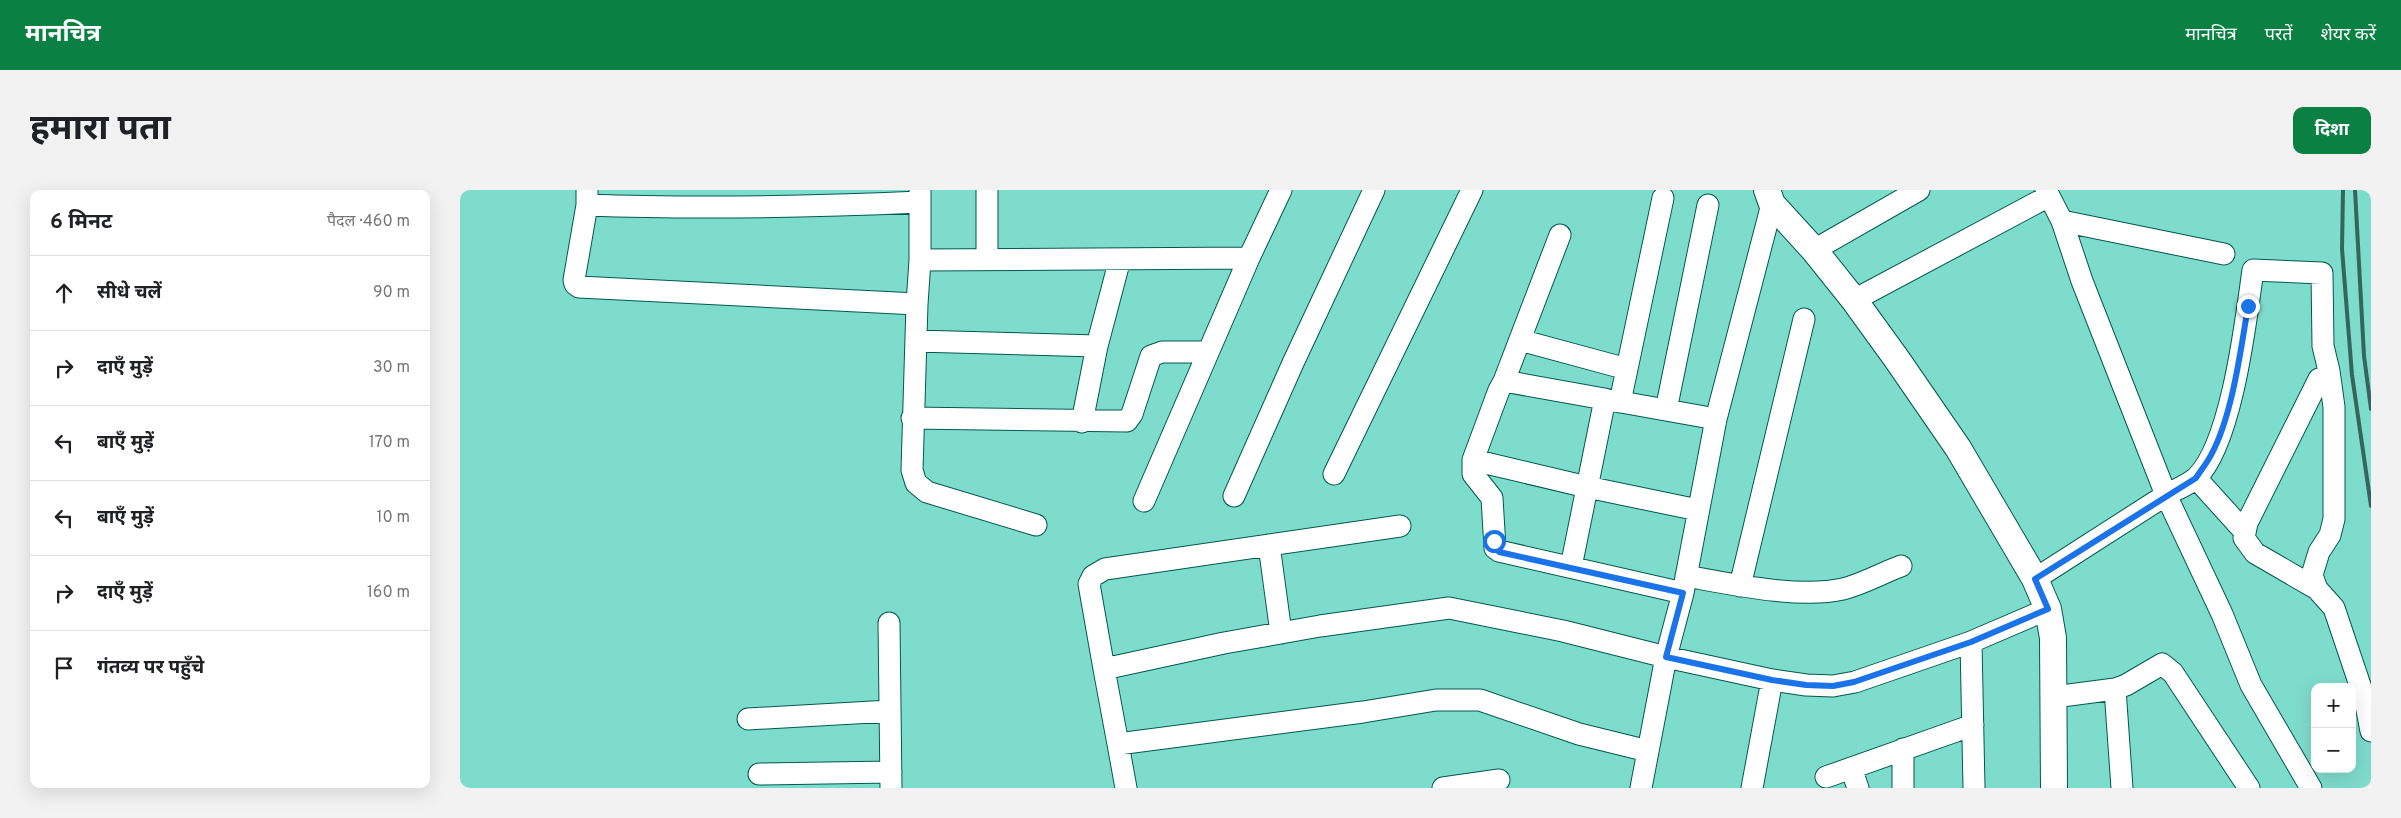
<!DOCTYPE html>
<html lang="hi">
<head>
<meta charset="utf-8">
<style>
	body { margin:0; font-family:Overpass,"Noto Sans Devanagari",sans-serif; background:#f2f2f2; color:#202124 }
	.controls { position:absolute; right:15px; bottom:15px; display:grid; overflow:hidden; border-radius:10px; box-shadow:0 5px 20px #0002 }
	.controls button { width:45px; height:45px; display:grid; place-items:center; padding:0; border:0; border-bottom:1px solid #e0e0e0; background:#fff; color:#202124; font:25px sans-serif }
	.stop { position:absolute; width:15px; height:15px; margin:-11px; border:4px solid #1a73e8; border-radius:50%; background:#fff }
	.stop.end { background:#1a73e8; border-color:#fff; box-shadow:0 1px 5px #0008 }
	.list { margin:0; padding:0; list-style:none }
	h2 { display:flex; justify-content:space-between; align-items:center; height:65px; margin:0; padding:0 20px; font-size:21px }
	h2 small { font-size:16px; font-weight:400; color:#757577 }
	.list li { display:grid; grid-template-columns:32px 1fr auto; gap:15px; align-items:center; box-sizing:border-box; height:75px; padding:0 20px; border-top:1px solid #e0e0e0 }
	.list b { display:block; font-size:19px; white-space:nowrap }
	.list em { font-size:16px; font-style:normal; color:#757577 }
	.icon { flex:none; width:28px; height:28px; fill:none; stroke:currentColor; stroke-width:2; stroke-linecap:round; stroke-linejoin:round }
	.map { position:relative; flex:none; width:1911px; height:598px; overflow:hidden; border-radius:10px }
	header { display:flex; align-items:center; gap:30px; box-sizing:border-box; height:70px; padding:0 25px; background:#0b8043; color:#fff }
	header strong { font-size:24px }
	nav { display:flex; gap:28px; margin-inline-start:auto; font-size:18px }
	.intro { display:flex; align-items:center; justify-content:space-between; box-sizing:border-box; height:120px; padding:0 30px }
	h1 { margin:0; font-size:35px }
	.button { padding:12px 22px; border-radius:10px; background:#0b8043; color:#fff; font-size:18px; font-weight:700 }
	main { display:flex; gap:30px; padding:0 30px }
	aside { flex:1; background:#fff; border-radius:10px; box-shadow:0 5px 20px #0002 }
	.map>svg:first-child { display:block }
	.lines { fill:none; stroke-linecap:round; stroke-linejoin:round }
	.minor-casing { stroke:#00594f; stroke-width:23 }
	.major-casing { stroke:#00594f; stroke-width:28 }
	.minor { stroke:#fff; stroke-width:21 }
	.major { stroke:#fff; stroke-width:26 }
	.rail { stroke:#35655d; stroke-width:4 }
	.route { stroke:#1a73e8; stroke-width:6 }
</style>
</head>
<body>
<header>
<strong>मानचित्र</strong>
<nav><a>मानचित्र</a><a>परतें</a><a>शेयर करें</a></nav>
</header>
<div class="intro"><h1>हमारा पता</h1><a class="button">दिशा</a></div>
<main>
<aside>
<h2>6 मिनट<small>पैदल · 460 m</small></h2>
<ul class="list">
<li><svg class="icon" aria-label="ahead" viewBox="0 0 24 24"><path d="M12 20V5M6 11l6-6 6 6"/></svg><div><b>सीधे चलें</b></div><em>90 m</em></li>
<li><svg class="icon" aria-label="right" viewBox="0 0 24 24"><path d="M7 20v-9h11M14 6l5 5-5 5"/></svg><div><b>दाएँ मुड़ें</b></div><em>30 m</em></li>
<li><svg class="icon" aria-label="left" viewBox="0 0 24 24"><path d="M17 20v-9H6M10 6l-5 5 5 5"/></svg><div><b>बाएँ मुड़ें</b></div><em>170 m</em></li>
<li><svg class="icon" aria-label="left" viewBox="0 0 24 24"><path d="M17 20v-9H6M10 6l-5 5 5 5"/></svg><div><b>बाएँ मुड़ें</b></div><em>10 m</em></li>
<li><svg class="icon" aria-label="right" viewBox="0 0 24 24"><path d="M7 20v-9h11M14 6l5 5-5 5"/></svg><div><b>दाएँ मुड़ें</b></div><em>160 m</em></li>
<li><svg class="icon" aria-label="arrive" viewBox="0 0 24 24"><path d="M6 21V4h12l-3 4 3 4H6"/></svg><div><b>गंतव्य पर पहुँचे</b></div></li>
</ul>
</aside>
<div class="map">
<svg width="1911" height="598" viewBox="0 0 1911 598">
	<rect width="100%" height="100%" fill="#7edccd"/>
	<g class="lines">
		<g class="minor-casing">
			<path id="minor" d="M127 0V15L114 90 115 94 119 97 457 114 460 70V12
				M1586 0 1602 31 1622 91 1706 305C1715 300 1728 295 1736 288 1772 254 1786 129 1793 80L1862 83 1863 156 1869 181 1874 217V329L1870 345 1859 362 1852 385 1857 399
				M127 15C238 19 349 17 460 12V0
				M1602 31 1764 64
				M1354 60 1459 0
				M527 69V0
				M460 70 789 68
				M1394 110 1589 6
				M457 114 452 280 456 293 467 302 576 335
				M1060 150 1167 179
				M456 151 637 156 622 232
				M637 156 660 69
				M1859 189 1787 333 1784 348 1795 363 1857 399 1874 418 1905 510 1911 541
				M1044 191 1100 45
				M1160 212 1203 8
				M1206 220 1248 15
				M452 228 667 231 672 224 691 166 702 162H748
				M1013 270 1127 297 1238 320
				M874 284 1012 0
				M1736 288 1784 341
				M774 306 833 173 914 0
				M684 311 789 68 821 0
				M809 355 821 443
				M1111 377 1145 209
				M1226 386C1271 394 1339 409 1383 399 1403 394 1422 383 1441 376
				M1575 389 1706 305 1762 424 1791 495 1851 598
				M1280 396 1344 129
				M1223 403 1039 361 1035 358 1032 308 1013 284V270L1039 200 1044 191 1256 229
				M429 433 431 598
				M1511 452 1514 598
				M644 479 629 394 633 386 645 379 940 336
				M1655 499 1662 598
				M1594 507 1655 499 1666 495 1702 474 1713 483 1789 598
				M288 529 430 521
				M658 554 666 598
				M1188 561 1119 544 1020 510H976L903 522 658 554 644 479 764 453 860 436 989 418 1103 441 1206 467 1312 490 1346 495 1373 496 1395 492 1511 452 1588 419
				M1391 578 1398 598
				M299 584 431 582
				M1366 587 1513 535
				M983 598 1039 590
				M1181 598 1206 467 1223 403 1256 229 1312 14
				M1292 598 1312 490
				M1443 598V559"/>
		</g>
		<g class="major-casing">
			<path id="major" d="M1307 0 1312 14 1354 60 1394 110 1436 168 1498 258 1575 389 1588 419 1593 448 1594 598"/>
		</g>
		<use href="#minor" class="minor"/>
		<use href="#major" class="major"/>
		<path class="rail" d="M1883 0 1882 59 1892 185 1911 316
			M1895 0 1904 166 1911 219"/>
	</g>
	<g class="lines">
		<path class="route" d="M1034 351 1035 358 1039 362 1223 403 1206 467 1312 490 1346 495 1373 496 1394 492 1511 452 1588 419 1575 389 1736 288C1741 280 1747 273 1751 265 1772 227 1781 159 1788 116"/>
	</g>
</svg>
<div class="controls">
<button>+</button>
<button>−</button>
</div>
<div class="stop" style="left:1034px;top:351px"></div>
<div class="stop end" style="left:1788px;top:116px"></div>
</div>
</main>
</body>
</html>
